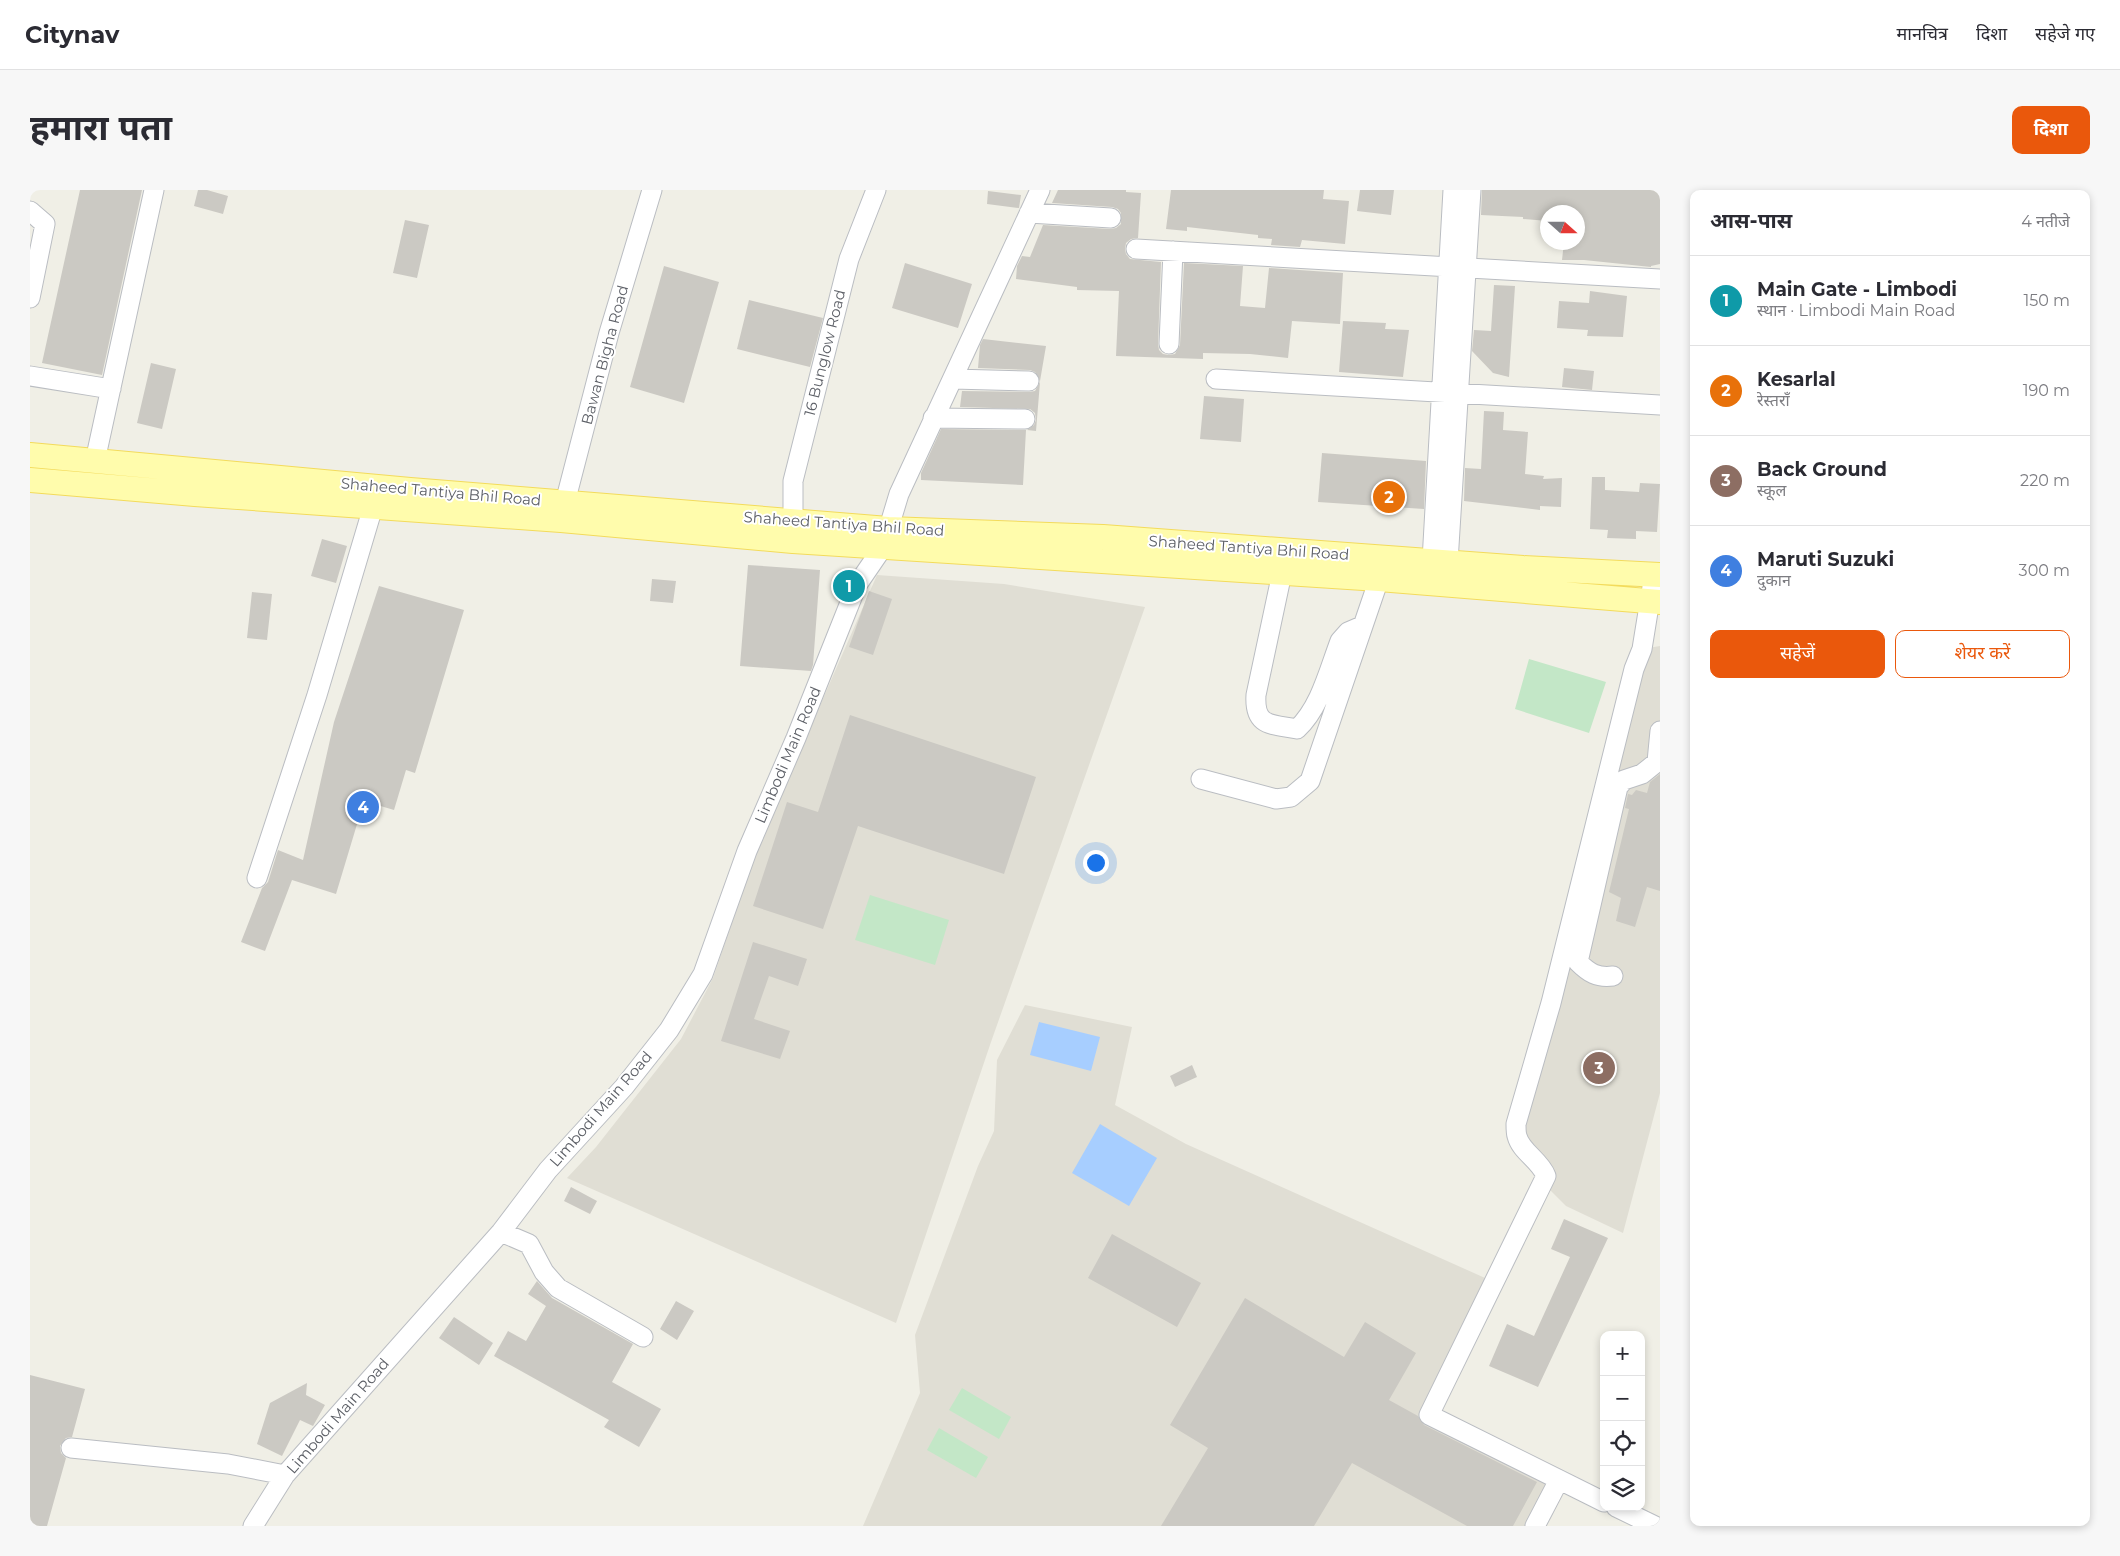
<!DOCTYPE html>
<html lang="hi">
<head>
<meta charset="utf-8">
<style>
	body { margin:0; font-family:Montserrat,"Noto Sans Devanagari",sans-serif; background:#f7f7f7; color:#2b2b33 }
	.controls { position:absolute; right:15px; bottom:15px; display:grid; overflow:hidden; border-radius:10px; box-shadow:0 2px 8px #0003 }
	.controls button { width:45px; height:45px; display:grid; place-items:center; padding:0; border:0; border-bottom:1px solid #e1e1e2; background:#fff; color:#2b2b33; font:25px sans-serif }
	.compass { position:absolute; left:1510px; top:15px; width:45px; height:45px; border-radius:50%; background:#fff; box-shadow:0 2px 8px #0003; rotate:111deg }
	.you { position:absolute; left:1065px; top:672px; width:18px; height:18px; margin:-12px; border:4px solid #fff; border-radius:50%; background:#1a73e8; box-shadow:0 0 0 8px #1a73e833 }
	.badge { display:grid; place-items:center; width:32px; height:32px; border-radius:50%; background:#ea580c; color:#fff; font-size:16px; font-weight:700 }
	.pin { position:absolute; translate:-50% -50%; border:2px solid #fff; box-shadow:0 1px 5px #0006 }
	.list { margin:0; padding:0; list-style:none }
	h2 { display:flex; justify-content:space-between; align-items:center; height:65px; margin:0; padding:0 20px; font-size:21px }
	h2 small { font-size:16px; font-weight:400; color:#7c7c81 }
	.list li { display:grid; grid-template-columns:32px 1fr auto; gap:15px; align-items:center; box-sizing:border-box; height:90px; padding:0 20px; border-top:1px solid #e1e1e2 }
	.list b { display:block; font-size:19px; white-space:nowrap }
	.list p { margin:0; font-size:16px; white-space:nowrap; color:#7c7c81 }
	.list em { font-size:16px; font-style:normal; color:#7c7c81 }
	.actions { display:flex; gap:10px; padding:15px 20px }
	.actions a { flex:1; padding:11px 0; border:1px solid #ea580c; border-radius:10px; text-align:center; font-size:18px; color:#ea580c }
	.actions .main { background:#ea580c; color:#fff }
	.icon { flex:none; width:28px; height:28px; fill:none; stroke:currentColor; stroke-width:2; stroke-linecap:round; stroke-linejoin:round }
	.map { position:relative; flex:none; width:1630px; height:1336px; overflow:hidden; border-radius:10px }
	header { display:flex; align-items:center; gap:30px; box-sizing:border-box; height:70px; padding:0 25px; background:#fff; border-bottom:1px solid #e1e1e2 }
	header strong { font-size:24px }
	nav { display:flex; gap:28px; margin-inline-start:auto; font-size:18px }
	.intro { display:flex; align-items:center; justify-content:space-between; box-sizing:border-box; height:120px; padding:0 30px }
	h1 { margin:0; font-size:35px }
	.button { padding:12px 22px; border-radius:10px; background:#ea580c; color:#fff; font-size:18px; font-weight:700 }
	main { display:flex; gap:30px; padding:0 30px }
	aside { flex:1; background:#fff; border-radius:10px; box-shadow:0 2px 8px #0003 }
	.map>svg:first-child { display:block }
	.education { fill:#e0ded4 }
	.green { fill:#c3e7c7 }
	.water { fill:#a7ceff }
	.building { fill:#cbc9c3 }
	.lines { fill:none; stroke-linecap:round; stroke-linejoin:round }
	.minor-casing { stroke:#babdc2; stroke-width:21 }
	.major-casing { stroke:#f3db5c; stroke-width:26 }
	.minor { stroke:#fff; stroke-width:19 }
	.major { stroke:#fffcac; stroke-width:24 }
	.labels { text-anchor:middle; stroke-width:4; stroke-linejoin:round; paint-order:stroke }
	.street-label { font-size:15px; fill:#5d6067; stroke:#fff }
</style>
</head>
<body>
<header>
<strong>Citynav</strong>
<nav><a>मानचित्र</a><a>दिशा</a><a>सहेजे गए</a></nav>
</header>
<div class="intro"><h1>हमारा पता</h1><a class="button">दिशा</a></div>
<main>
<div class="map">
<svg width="1630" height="1336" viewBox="0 0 1630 1336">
	<rect width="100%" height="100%" fill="#f0efe6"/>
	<path class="education" d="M847 385 974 394 1115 417 961 852 866 1133 537 988 566 957 651 849 683 788 726 662Z
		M1630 456V903L1593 1043 1536 1016 1517 997 1493 957 1491 920 1612 459Z
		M995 815 1102 837 1085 915 1156 954 1464 1092 1399 1225 1529 1290 1505 1336H833L890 1203 885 1145 948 976 964 941 967 870Z"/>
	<path class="green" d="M1499 469 1576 492 1559 543 1485 519Z
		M840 705 919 730 905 775 825 750Z
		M932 1198 981 1227 969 1249 919 1220Z
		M909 1238 958 1267 946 1288 897 1260Z"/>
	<path class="water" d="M1009 832 1070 847 1061 881 1000 865Z
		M1070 934 1127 968 1099 1016 1042 983Z"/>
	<path class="building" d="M50 0H112L72 185 12 173Z
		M168 0H177L198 6 193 24 164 16Z
		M1028 0H1096V2L1111 3 1108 48 1101 49 1096 53 1095 59 1096 64 1100 69 1131 72 1128 154 1129 160 1133 164 1139 165 1145 164 1150 155 1154 73 1213 76 1210 116 1235 118 1239 78 1313 83 1310 134 1262 131 1258 168 1220 164 1173 163V169L1086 166 1089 101 1047 100V97L986 89 987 76 992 66 1000 67 1013 35 1080 39 1086 38 1091 34V23L1088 19 1082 17 1022 13Z
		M1141 0H1294L1293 9 1319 11 1315 54 1272 50 1270 57 1241 55 1242 49 1228 48V45L1157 37V41L1136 39Z
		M1330 0H1364L1361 25 1327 21Z
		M1452 0H1630V74L1621 76V77L1554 70H1532L1534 52H1548V22H1518V31L1493 29V27L1451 25Z
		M958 1 991 5 989 18 957 14Z
		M375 30 399 35 387 88 363 83Z
		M875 73 942 94 928 138 862 118Z
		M634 76 689 92 654 213 600 197Z
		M1464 95 1485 96 1479 187 1463 183 1442 161 1444 140 1461 141Z
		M1560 101 1597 106 1593 147 1557 146 1558 140 1527 138 1529 111 1559 113Z
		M719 110 793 128 780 177 707 159Z
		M1313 131 1356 133 1355 139 1379 140 1373 187 1309 182Z
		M953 149 1016 156 1010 191 1005 182 1000 180 948 178 950 155Z
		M121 173 146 179 132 239 107 233Z
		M1534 178 1564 181 1562 200 1532 197Z
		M1010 192 1006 241 997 240 1004 235 1006 230 1005 223 1000 219 930 217 932 201 999 202 1005 201Z
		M1174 206 1214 209 1211 252 1170 249Z
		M1454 221 1474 222 1473 240 1498 242 1495 284 1514 286 1513 289 1532 288 1531 317 1510 316V320L1434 311 1435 278 1451 279Z
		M911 239 996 240 993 295 891 290V283Z
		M1292 263 1396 271 1394 319 1288 312Z
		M1562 287H1575V300L1609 302 1610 293 1630 294 1627 342 1606 341V349L1577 348 1578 340 1560 339Z
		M292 349 317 356 306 393 281 386Z
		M718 375 790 380 783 475 781 481 710 476Z
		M622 389 646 391 643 413 620 411Z
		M349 396 434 420 385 583 376 580 364 620 334 611 306 704 262 690 235 761 211 752 232 698 238 692 248 660 273 670 304 532Z
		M839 401 862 409 843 465 819 457Z
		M222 402 242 404 237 450 217 448Z
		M820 525 1006 587 974 684 828 636 793 739 723 716 757 612 788 622Z
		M1630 584V701L1617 697 1605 737 1586 731 1591 708 1579 702 1599 619 1595 618 1598 604 1602 605 1606 600 1617 603 1620 592Z
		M723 752 777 769 768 796 739 786 724 829 760 841 750 869 691 851Z
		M1162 875 1167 887 1145 897 1140 886Z
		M541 997 567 1011 560 1024 534 1011Z
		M1534 1029 1578 1048 1508 1197 1459 1176 1477 1134 1504 1146 1540 1067 1521 1059Z
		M1082 1044 1171 1093 1147 1137 1058 1088Z
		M507 1091 522 1108 603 1154 582 1192 631 1219 609 1257 574 1237 579 1230 464 1166 478 1141 496 1151 516 1116 498 1104Z
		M1215 1108 1314 1167 1335 1132 1386 1163 1359 1210 1388 1226 1394 1235 1507 1292 1483 1336H1437L1322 1273 1284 1336H1131L1178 1258 1140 1235Z
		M646 1111 664 1121 647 1150 630 1139Z
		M424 1127 463 1153 449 1175 409 1148Z
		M0 1185 55 1199 42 1247 36 1248 30 1256 31 1263 36 1268 17 1336H0Z
		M277 1193 276 1205 295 1215 283 1236 270 1230 252 1266 227 1254 240 1213Z"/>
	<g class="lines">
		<g class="minor-casing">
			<path id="minor" d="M0 21 15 34 0 108
				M999 23 1081 28
				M1106 59 1630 89
				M1139 154 1143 61
				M0 186 81 199
				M923 189 999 191
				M1186 189 1630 215
				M903 228 995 229
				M65 271 124 0
				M532 324 579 143 622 0
				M763 331V291L819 69 846 0
				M1402 371 1423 0
				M1418 372 1441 0
				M1252 383 1226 505C1224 537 1241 534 1267 539 1290 518 1299 480 1310 451L1318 442 1332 436
				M1171 589 1246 609 1261 607 1280 591 1349 389
				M227 688 287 505 343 317
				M1583 786C1567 788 1559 783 1548 772L1588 597 1594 590 1612 584 1627 572 1630 541
				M471 1042 499 1054 514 1082 528 1098 613 1147
				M41 1258 198 1274 255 1285
				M1574 1312 1399 1225 1516 986C1510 970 1491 962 1487 946 1486 943 1486 938 1486 934L1521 813 1604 479 1612 459 1624 385
				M1586 1317 1625 1336
				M223 1336 255 1285 471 1042 518 980 594 897 639 840 673 784 717 661 766 548 827 395 853 357 869 304 1010 0
				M1505 1336 1529 1290"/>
		</g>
		<g class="major-casing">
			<path id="major" d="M0 265 380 300 858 339 1073 347 1493 378 1630 385
				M0 290 165 304 531 330 763 351 1349 389 1630 412"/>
		</g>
		<use href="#minor" class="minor"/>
		<use href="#major" class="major"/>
	</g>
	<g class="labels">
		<g class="street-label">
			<text transform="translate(795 163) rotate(-76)" y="5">16 Bunglow Road</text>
			<text transform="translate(575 165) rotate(-75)" y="5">Bawan Bigha Road</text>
			<text transform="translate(411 302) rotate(5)" y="5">Shaheed Tantiya Bhil Road</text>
			<text transform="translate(814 334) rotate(4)" y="5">Shaheed Tantiya Bhil Road</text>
			<text transform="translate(1219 358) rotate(4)" y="5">Shaheed Tantiya Bhil Road</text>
			<text transform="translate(758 565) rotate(-67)" y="5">Limbodi Main Road</text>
			<text transform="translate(571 919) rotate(-49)" y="5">Limbodi Main Road</text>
			<text transform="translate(308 1226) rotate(-49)" y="5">Limbodi Main Road</text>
		</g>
	</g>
</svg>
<div class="controls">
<button>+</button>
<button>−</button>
<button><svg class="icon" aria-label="locate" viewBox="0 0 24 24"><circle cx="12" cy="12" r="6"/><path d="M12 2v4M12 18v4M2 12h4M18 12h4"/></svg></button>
<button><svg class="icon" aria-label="layers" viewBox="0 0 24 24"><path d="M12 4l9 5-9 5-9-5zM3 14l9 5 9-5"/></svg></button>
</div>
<svg class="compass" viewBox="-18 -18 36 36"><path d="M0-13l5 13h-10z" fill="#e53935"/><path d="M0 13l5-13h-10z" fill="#7c7c81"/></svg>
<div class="you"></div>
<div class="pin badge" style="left:819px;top:396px;background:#0f9aa8">1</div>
<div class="pin badge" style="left:1359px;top:307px;background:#e8710a">2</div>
<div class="pin badge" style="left:1569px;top:878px;background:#8d6e63">3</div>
<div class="pin badge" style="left:333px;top:617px;background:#3f7fe0">4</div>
</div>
<aside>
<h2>आस-पास<small>4 नतीजे</small></h2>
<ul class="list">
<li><span class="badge" style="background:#0f9aa8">1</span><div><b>Main Gate - Limbodi</b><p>स्थान · Limbodi Main Road</p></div><em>150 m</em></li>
<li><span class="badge" style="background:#e8710a">2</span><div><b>Kesarlal</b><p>रेस्तराँ</p></div><em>190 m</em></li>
<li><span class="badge" style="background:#8d6e63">3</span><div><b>Back Ground</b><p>स्कूल</p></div><em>220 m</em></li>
<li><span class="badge" style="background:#3f7fe0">4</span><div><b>Maruti Suzuki</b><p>दुकान</p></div><em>300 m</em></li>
</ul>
<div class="actions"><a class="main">सहेजें</a><a>शेयर करें</a></div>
</aside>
</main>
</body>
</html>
